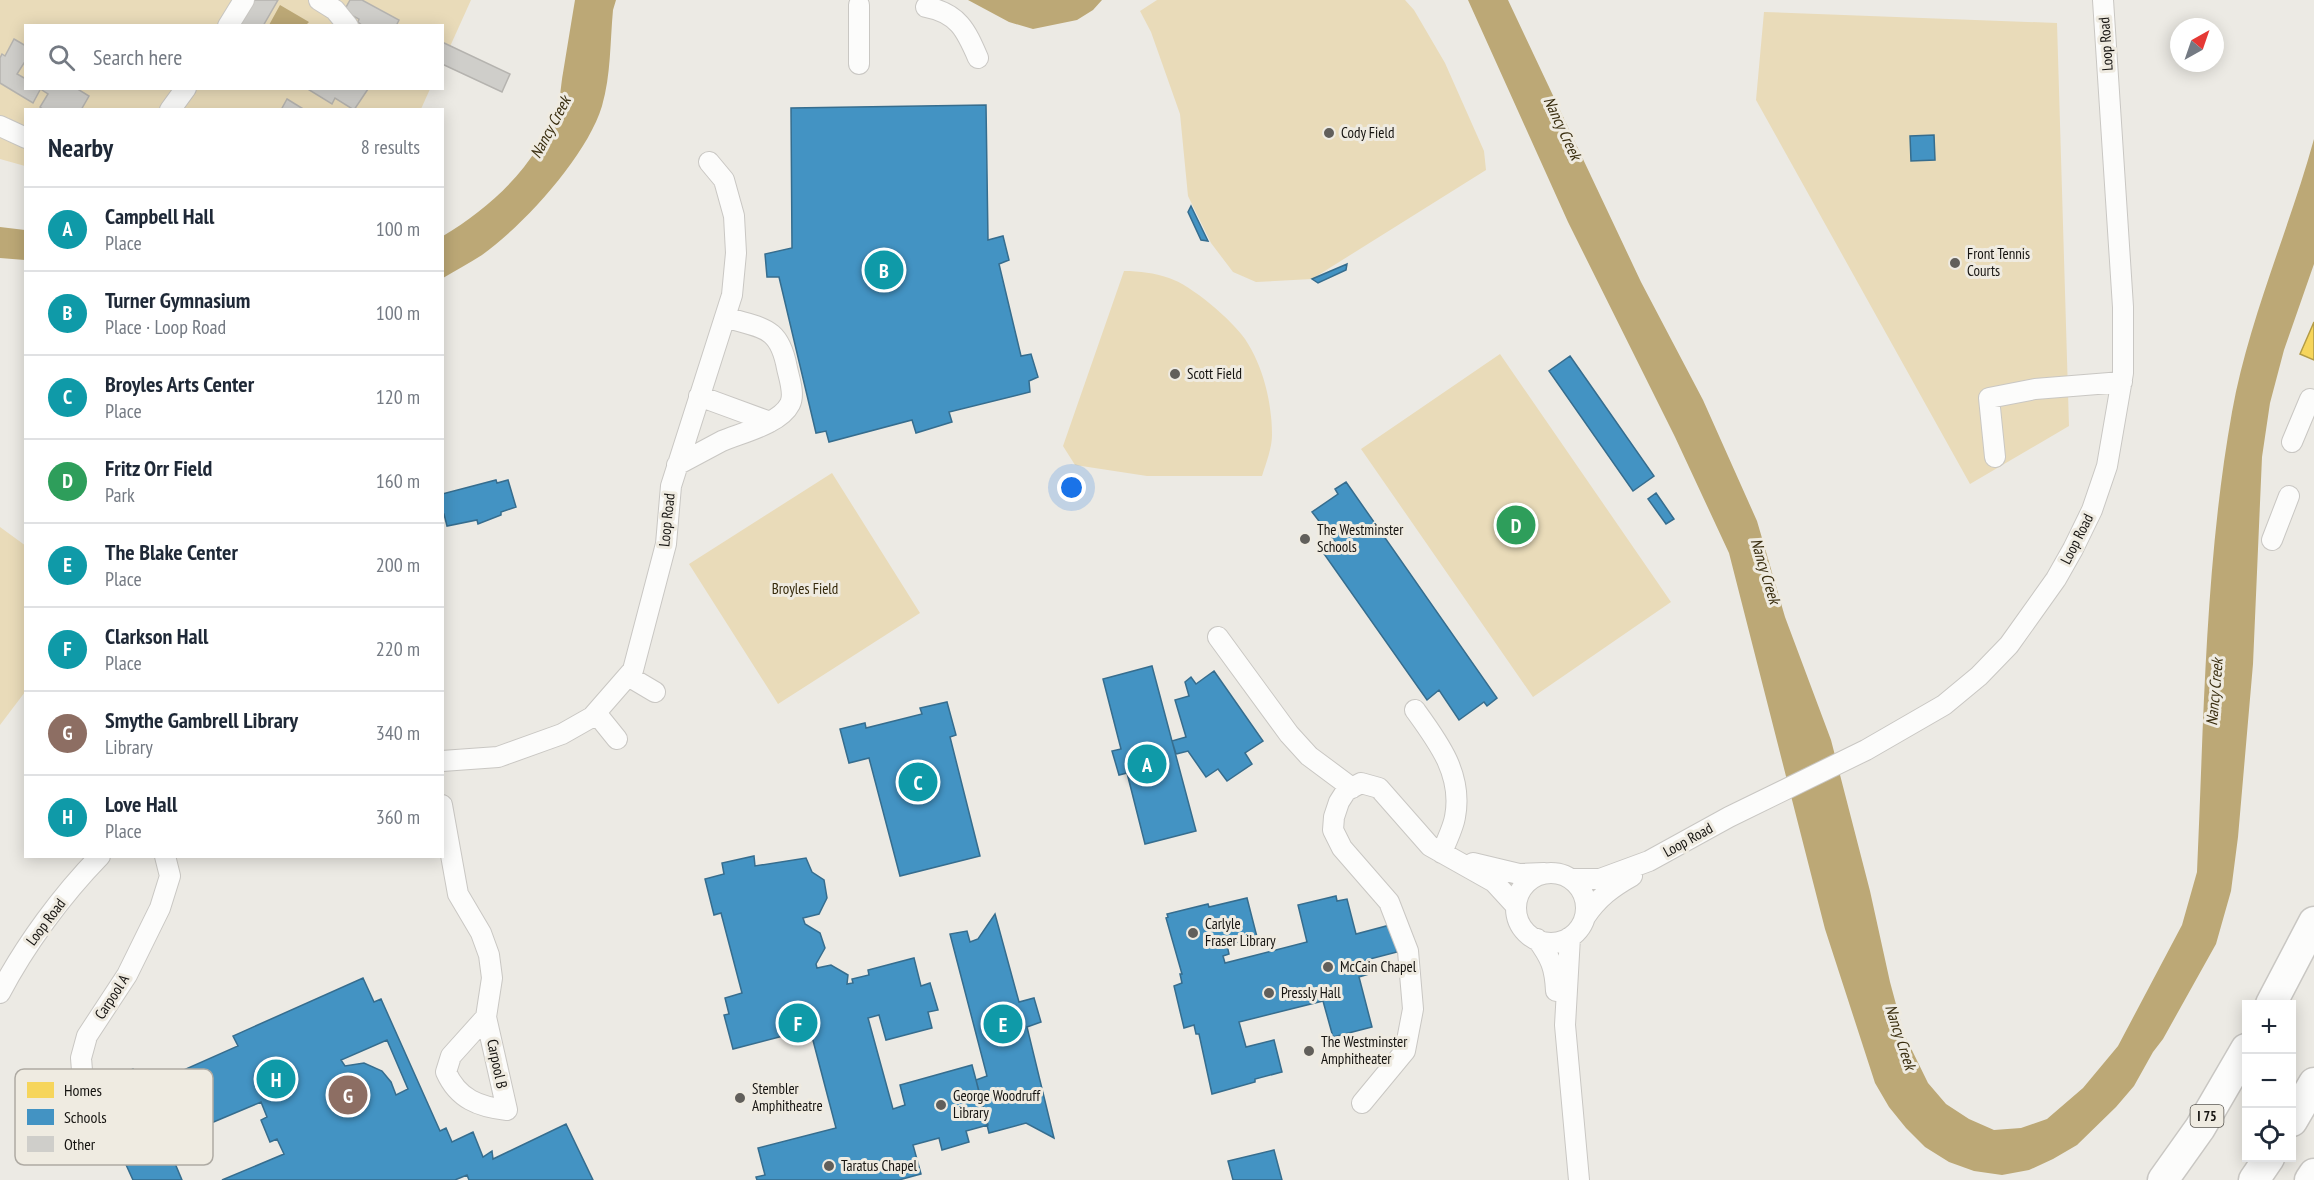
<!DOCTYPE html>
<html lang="en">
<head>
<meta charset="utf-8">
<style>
	body { margin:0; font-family:"PT Sans Narrow",sans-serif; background:#f6f6f7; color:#1f2937 }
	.controls { position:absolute; right:18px; bottom:18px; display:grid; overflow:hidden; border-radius:0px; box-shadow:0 3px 15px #0003 }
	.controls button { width:54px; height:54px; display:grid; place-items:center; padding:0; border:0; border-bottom:2px solid #e0e1e3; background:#fff; color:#1f2937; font:30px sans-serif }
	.compass { position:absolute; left:2170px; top:18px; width:54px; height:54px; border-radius:50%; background:#fff; box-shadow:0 3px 15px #0003; rotate:40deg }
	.you { position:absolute; left:1072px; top:488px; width:21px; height:21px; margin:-15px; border:4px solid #fff; border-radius:50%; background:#1a73e8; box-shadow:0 0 0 9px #1a73e833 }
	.badge { display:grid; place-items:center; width:39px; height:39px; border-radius:50%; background:#615f5b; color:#fff; font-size:20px; font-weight:700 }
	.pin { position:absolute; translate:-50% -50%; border:3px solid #fff; box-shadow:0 2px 6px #0006 }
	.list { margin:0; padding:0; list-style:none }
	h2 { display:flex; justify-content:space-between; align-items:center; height:78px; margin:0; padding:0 24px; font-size:26px }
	h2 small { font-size:20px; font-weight:400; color:#747a83 }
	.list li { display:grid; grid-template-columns:39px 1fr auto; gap:18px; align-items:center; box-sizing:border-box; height:84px; padding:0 24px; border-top:2px solid #e0e1e3 }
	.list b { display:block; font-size:22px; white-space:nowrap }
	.list p { margin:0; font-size:20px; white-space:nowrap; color:#747a83 }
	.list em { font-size:20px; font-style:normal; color:#747a83 }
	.icon { flex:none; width:33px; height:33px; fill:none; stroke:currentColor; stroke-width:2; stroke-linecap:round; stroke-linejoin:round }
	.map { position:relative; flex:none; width:2314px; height:1180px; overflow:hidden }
	.search { position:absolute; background:#fff; box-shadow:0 3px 15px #0003; left:24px; top:24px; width:420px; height:66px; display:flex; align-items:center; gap:15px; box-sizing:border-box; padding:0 21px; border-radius:0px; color:#747a83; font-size:22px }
	.panel { position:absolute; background:#fff; box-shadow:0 3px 15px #0003; left:24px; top:108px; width:420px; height:750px; border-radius:0px }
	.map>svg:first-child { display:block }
	.green { fill:#e9dbb9 }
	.water { fill:#bca876 }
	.homes { fill:#f6d55c; stroke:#b39b46; stroke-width:1.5 }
	.schools { fill:#4393c3; stroke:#366d8e; stroke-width:1.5; fill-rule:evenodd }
	.building { fill:#cfceca; stroke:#b5b3af; stroke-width:1.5 }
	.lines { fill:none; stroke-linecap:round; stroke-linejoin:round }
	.minor-casing { stroke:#c9c7c3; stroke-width:22 }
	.highway-casing { stroke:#c9c7c3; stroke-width:33 }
	.minor { stroke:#fcfcfb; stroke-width:20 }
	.highway { stroke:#fcfcfb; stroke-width:30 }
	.poi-dot { fill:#615f5b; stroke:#efebe1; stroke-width:2 }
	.labels { text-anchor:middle; stroke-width:6; stroke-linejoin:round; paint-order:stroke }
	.shield { fill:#efebe1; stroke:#57544f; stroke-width:1.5 }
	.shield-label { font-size:14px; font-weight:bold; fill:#161411 }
	.street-label { font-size:15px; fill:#161411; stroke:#efebe1 }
	.poi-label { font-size:15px; fill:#161411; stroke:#efebe1; text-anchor:start }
	.park-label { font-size:15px; fill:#342809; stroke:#efebe1 }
	.water-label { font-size:16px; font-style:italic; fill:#392d0e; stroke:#efebe1 }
	.key { fill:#efebe1; stroke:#aeaaa3; stroke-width:1.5 }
	.key-label { font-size:16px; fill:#161411 }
</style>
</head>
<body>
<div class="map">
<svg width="2314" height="1180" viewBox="0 0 2314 1180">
	<rect width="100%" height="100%" fill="#eceae4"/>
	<path class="green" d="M0 0H471L443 62 442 26H26V88L430 89 421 109 26 110 25 166 0 159Z
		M1157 0H1405L1414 10 1445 63 1484 151 1486 170 1312 279 1256 282 1233 272 1211 243 1188 196 1180 114 1151 32 1140 11Z
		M1764 12 2057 23 2069 426 1970 484 1756 100Z
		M1124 271C1140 271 1154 273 1169 278 1191 285 1232 320 1245 339 1263 366 1272 402 1272 435 1272 448 1266 463 1262 476H1147L1075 465 1063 446Z
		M1500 354 1671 602 1533 697 1361 449Z
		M832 473 920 613 778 704 689 564Z
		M0 527 26 546 25 692 0 725Z"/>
	<path class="water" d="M575 0H616L613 10C610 42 611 75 602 106 587 156 524 225 482 255 470 263 456 270 443 278V236C493 206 540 162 558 104 561 94 561 83 563 73 567 48 571 24 575 0Z
		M968 0H1102L1093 10 1077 20 1033 29 1009 22Z
		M1468 0H1508L1641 282 1703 400 1757 521 1785 617 1831 740 1870 891 1890 982 1904 1034 1928 1083 1946 1104 1969 1119 1994 1130 2021 1128 2047 1119 2083 1088 2118 1046 2182 925 2197 872C2204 719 2205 563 2232 412 2249 318 2289 230 2314 139V264L2284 350 2270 403 2262 457 2253 664 2238 837 2231 891 2216 944 2163 1039 2153 1052 2134 1086 2116 1107 2077 1145 2053 1159 2029 1170 2002 1175 1974 1171 1949 1162 1925 1147 1906 1128 1889 1107 1875 1083 1825 929 1729 553 1675 437 1568 222Z
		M280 5 309 22 306 25H269Z
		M0 227 25 230V260L0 258Z"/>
	<path class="homes" d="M2314 322V360L2300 354Z"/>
	<path class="schools" d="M986 105 988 240 1003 236 1009 260 999 264 1021 356 1031 354 1038 377 1029 381 1030 392 949 412 952 422 916 433 912 420 829 442 826 431 816 433 779 277H767L765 254 792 248 791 108Z
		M1934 135 1935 160 1911 161 1910 136Z
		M1191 206 1208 241 1201 240 1188 212Z
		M1347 264 1346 270 1318 283 1312 279Z
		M1570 356 1654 476 1633 491 1549 371Z
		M496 480 497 483 508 480 516 507 501 512V515L478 524 477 520 447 526 444 514H442V494Z
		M1346 482 1497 698 1487 706 1484 702 1459 720 1439 690 1427 700 1322 551 1335 542 1312 512 1338 494 1335 489Z
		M1656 493 1674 519 1666 524 1648 499Z
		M1152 666 1196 831 1145 844 1127 773 1119 775 1112 751 1121 749 1103 679Z
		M1214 671 1263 741 1245 753 1252 764 1227 781 1218 769 1206 777 1188 751 1176 754 1172 741 1186 737 1175 700 1189 696 1185 682 1191 677 1196 684Z
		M947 702 956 735 950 737 980 856 900 876 869 758 849 763 840 729 865 723 866 728 922 714 920 708Z
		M754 856 755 866 806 858 812 872 824 880 827 898 819 914 803 918 805 924 820 933 825 948 816 964 817 968 831 965 848 975 847 984 853 983 852 979 869 975 868 970 914 958 921 986 930 983 938 1010 928 1012 932 1028 886 1040 879 1015 868 1018 893 1109 905 1105 900 1085 972 1065 988 1125 966 1131 969 1142 942 1150 939 1138 913 1145 921 1174 899 1180H757L756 1177 765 1175 758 1148 836 1128 810 1029 733 1049 724 1015 729 1014 725 998 742 993 721 913 714 915 705 879 724 874 722 863Z
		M1336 896 1337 901 1347 899 1356 934 1390 925 1397 952 1366 960 1369 974 1359 977 1372 1027 1333 1037 1323 1001 1239 1022 1246 1047 1274 1040 1282 1072 1255 1079V1082L1212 1094 1199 1034H1196L1194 1025 1184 1028 1174 986 1182 983 1180 974H1182L1166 918 1168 917 1167 914 1208 904 1209 907 1247 898 1257 937 1227 945 1229 954 1223 956 1225 963 1307 942 1298 905Z
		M995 914 1019 1002 1034 998 1041 1022 1027 1027 1054 1138 1026 1123 989 1133 976 1080 987 1076 950 934 967 931 970 942 978 939Z
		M363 978 374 1002 381 999 440 1131 446 1128 452 1142 473 1132 483 1157 492 1151 493 1159 566 1124 593 1180H469L467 1175 455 1180H222L284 1154 277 1139 270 1142 261 1120 267 1117 261 1102 166 1142 182 1180H133L107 1123 117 1118 102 1084 133 1069 141 1089 238 1046 233 1036ZM387 1040 408 1089 396 1095 391 1082 382 1071 364 1063 345 1066 341 1060Z
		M1274 1150 1282 1180H1233L1228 1161Z"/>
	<path class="building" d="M249 0H278L263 26H234Z
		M350 0H362L399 20 396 26H363L358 22 359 19 344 11Z
		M14 39 26 46V64L24 63 17 74 26 79V88H41L33 103 0 83V58L2 54 5 56Z
		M442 42 510 74 502 92 442 64Z
		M43 88H76L89 96 81 110H44L40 107 48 94 42 90Z
		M306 88H367L368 89 354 110 335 98 332 104Z
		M287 99 305 110H281Z"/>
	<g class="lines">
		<g class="minor-casing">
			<path id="minor" d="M319 0 335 10 348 26
				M859 5V64
				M926 7C958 13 966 30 978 58
				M228 26 244 0
				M170 110 186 88
				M0 126 26 138
				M699 396 770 422
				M2292 442 2310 399
				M1995 457 1989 398 2035 389 2122 382
				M677 465C692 457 707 449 722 441 741 433 780 424 790 404 795 394 789 378 787 368 779 325 762 329 725 317
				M2272 540 2289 496
				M1218 637 1289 734 1309 756 1352 788
				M628 676 655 692
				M1415 710C1439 743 1463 775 1455 817 1453 829 1446 841 1442 853
				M596 713 617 739
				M442 761 498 757 562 734 592 717 633 670 666 544 671 486 732 295 736 253 734 216 724 180 709 162
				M442 805 458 894 481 933 489 955 492 978 486 1017
				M1473 863 1519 874 1544 873
				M1516 908a35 35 0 1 1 70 0a35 35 0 1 1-70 0Z
				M1571 879H1600L1649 861 1729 817 1866 750 1944 705 1979 676 2009 645 2056 579 2073 549 2092 510 2107 466 2123 373V307L2103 0
				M1585 917C1598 898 1612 887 1632 876
				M1570 937 1565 1025 1579 1180
				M1537 939C1551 958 1555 968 1556 991
				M0 993C25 945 62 895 100 856
				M486 1017 507 1110C479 1107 458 1099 446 1072L451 1056Z
				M1362 1103 1405 1051 1413 1009 1408 951 1389 902 1342 848 1333 830 1334 817 1339 802 1346 791 1361 783 1379 788 1430 846 1494 882 1516 906
				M106 1140 83 1083 81 1058 87 1036 127 975 160 908 170 876 165 856"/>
		</g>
		<g class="highway-casing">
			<path id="highway" d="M2271 1004 2314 922
				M2292 1121 2314 1083
				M2163 1180 2200 1128 2246 1049
				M2254 1180 2269 1158
				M2310 1180 2314 1174"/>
		</g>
		<use href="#minor" class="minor"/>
		<use href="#highway" class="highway"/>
	</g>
	<g class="poi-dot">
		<circle cx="1329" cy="133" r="6"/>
		<circle cx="1955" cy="263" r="6"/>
		<circle cx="1175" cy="374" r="6"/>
		<circle cx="1305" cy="539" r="6"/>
		<circle cx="1193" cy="933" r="6"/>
		<circle cx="1328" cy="967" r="6"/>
		<circle cx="1269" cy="993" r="6"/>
		<circle cx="1309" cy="1051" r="6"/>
		<circle cx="740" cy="1098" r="6"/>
		<circle cx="941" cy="1105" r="6"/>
		<circle cx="829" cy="1166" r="6"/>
	</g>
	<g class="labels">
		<rect class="shield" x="2190.5" y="1105" width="33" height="22" rx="4.5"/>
		<g class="shield-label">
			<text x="2207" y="1121">I 75</text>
		</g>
		<g class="street-label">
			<text transform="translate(2106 44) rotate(-94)" y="5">Loop Road</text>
			<text transform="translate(667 520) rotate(-84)" y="5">Loop Road</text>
			<text transform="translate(2077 539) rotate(-63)" y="5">Loop Road</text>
			<text transform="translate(1688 840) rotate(-29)" y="5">Loop Road</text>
			<text transform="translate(46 922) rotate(-53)" y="5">Loop Road</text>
			<text transform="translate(112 997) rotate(-57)" y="5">Carpool A</text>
			<text transform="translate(497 1064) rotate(78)" y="5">Carpool B</text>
		</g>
		<g class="poi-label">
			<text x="1341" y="138">Cody Field</text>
			<text x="1967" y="259">Front Tennis<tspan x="1967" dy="17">Courts</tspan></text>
			<text x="1187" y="379">Scott Field</text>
			<text x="1317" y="535">The Westminster<tspan x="1317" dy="17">Schools</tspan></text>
			<text x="1205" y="929">Carlyle<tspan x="1205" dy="17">Fraser Library</tspan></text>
			<text x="1340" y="972">McCain Chapel</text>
			<text x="1281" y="998">Pressly Hall</text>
			<text x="1321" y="1047">The Westminster<tspan x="1321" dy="17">Amphitheater</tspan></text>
			<text x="752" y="1094">Stembler<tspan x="752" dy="17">Amphitheatre</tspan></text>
			<text x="953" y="1101">George Woodruff<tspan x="953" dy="17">Library</tspan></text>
			<text x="841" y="1171">Taratus Chapel</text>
		</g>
		<g class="park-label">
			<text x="805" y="594">Broyles Field</text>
		</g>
		<g class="water-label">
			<text transform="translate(550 127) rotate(-62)" y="6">Nancy Creek</text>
			<text transform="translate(1563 128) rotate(65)" y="6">Nancy Creek</text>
			<text transform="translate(1766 571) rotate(73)" y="6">Nancy Creek</text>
			<text transform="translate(2214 692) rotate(-85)" y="6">Nancy Creek</text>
			<text transform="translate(1901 1037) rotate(72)" y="6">Nancy Creek</text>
		</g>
	</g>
	<rect x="15" y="1069" width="198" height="96" rx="9" class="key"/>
	<rect x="27" y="1082" width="27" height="16" fill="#f6d55c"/>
	<rect x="27" y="1109" width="27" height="16" fill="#4393c3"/>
	<rect x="27" y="1136" width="27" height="16" fill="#cfceca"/>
	<g class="key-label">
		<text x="64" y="1096">Homes</text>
		<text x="64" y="1123">Schools</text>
		<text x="64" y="1150">Other</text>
	</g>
</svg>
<div class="controls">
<button>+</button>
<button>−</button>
<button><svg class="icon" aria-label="locate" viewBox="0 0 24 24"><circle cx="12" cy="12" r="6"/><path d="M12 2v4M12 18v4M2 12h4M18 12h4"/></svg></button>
</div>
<svg class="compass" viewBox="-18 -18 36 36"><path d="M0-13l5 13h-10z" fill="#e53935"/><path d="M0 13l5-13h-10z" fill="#747a83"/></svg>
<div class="you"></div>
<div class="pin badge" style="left:1147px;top:764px;background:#0f9aa8">A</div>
<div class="pin badge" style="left:884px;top:270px;background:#0f9aa8">B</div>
<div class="pin badge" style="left:918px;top:782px;background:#0f9aa8">C</div>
<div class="pin badge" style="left:1516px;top:525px;background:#2e9e5b">D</div>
<div class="pin badge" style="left:1003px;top:1024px;background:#0f9aa8">E</div>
<div class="pin badge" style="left:798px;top:1023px;background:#0f9aa8">F</div>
<div class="pin badge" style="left:348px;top:1095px;background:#8d6e63">G</div>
<div class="pin badge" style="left:276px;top:1079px;background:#0f9aa8">H</div>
<div class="search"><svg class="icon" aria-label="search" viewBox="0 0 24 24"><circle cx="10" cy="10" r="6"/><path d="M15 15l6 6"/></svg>Search here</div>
<section class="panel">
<h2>Nearby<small>8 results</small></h2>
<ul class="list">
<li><span class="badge" style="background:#0f9aa8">A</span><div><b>Campbell Hall</b><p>Place</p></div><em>100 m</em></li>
<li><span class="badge" style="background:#0f9aa8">B</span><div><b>Turner Gymnasium</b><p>Place · Loop Road</p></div><em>100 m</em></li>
<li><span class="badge" style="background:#0f9aa8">C</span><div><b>Broyles Arts Center</b><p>Place</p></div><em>120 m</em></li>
<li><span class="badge" style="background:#2e9e5b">D</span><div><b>Fritz Orr Field</b><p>Park</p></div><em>160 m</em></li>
<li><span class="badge" style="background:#0f9aa8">E</span><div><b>The Blake Center</b><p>Place</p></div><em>200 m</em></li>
<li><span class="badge" style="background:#0f9aa8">F</span><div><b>Clarkson Hall</b><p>Place</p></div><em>220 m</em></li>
<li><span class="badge" style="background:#8d6e63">G</span><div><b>Smythe Gambrell Library</b><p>Library</p></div><em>340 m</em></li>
<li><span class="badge" style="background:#0f9aa8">H</span><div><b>Love Hall</b><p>Place</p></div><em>360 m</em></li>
</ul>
</section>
</div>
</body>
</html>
